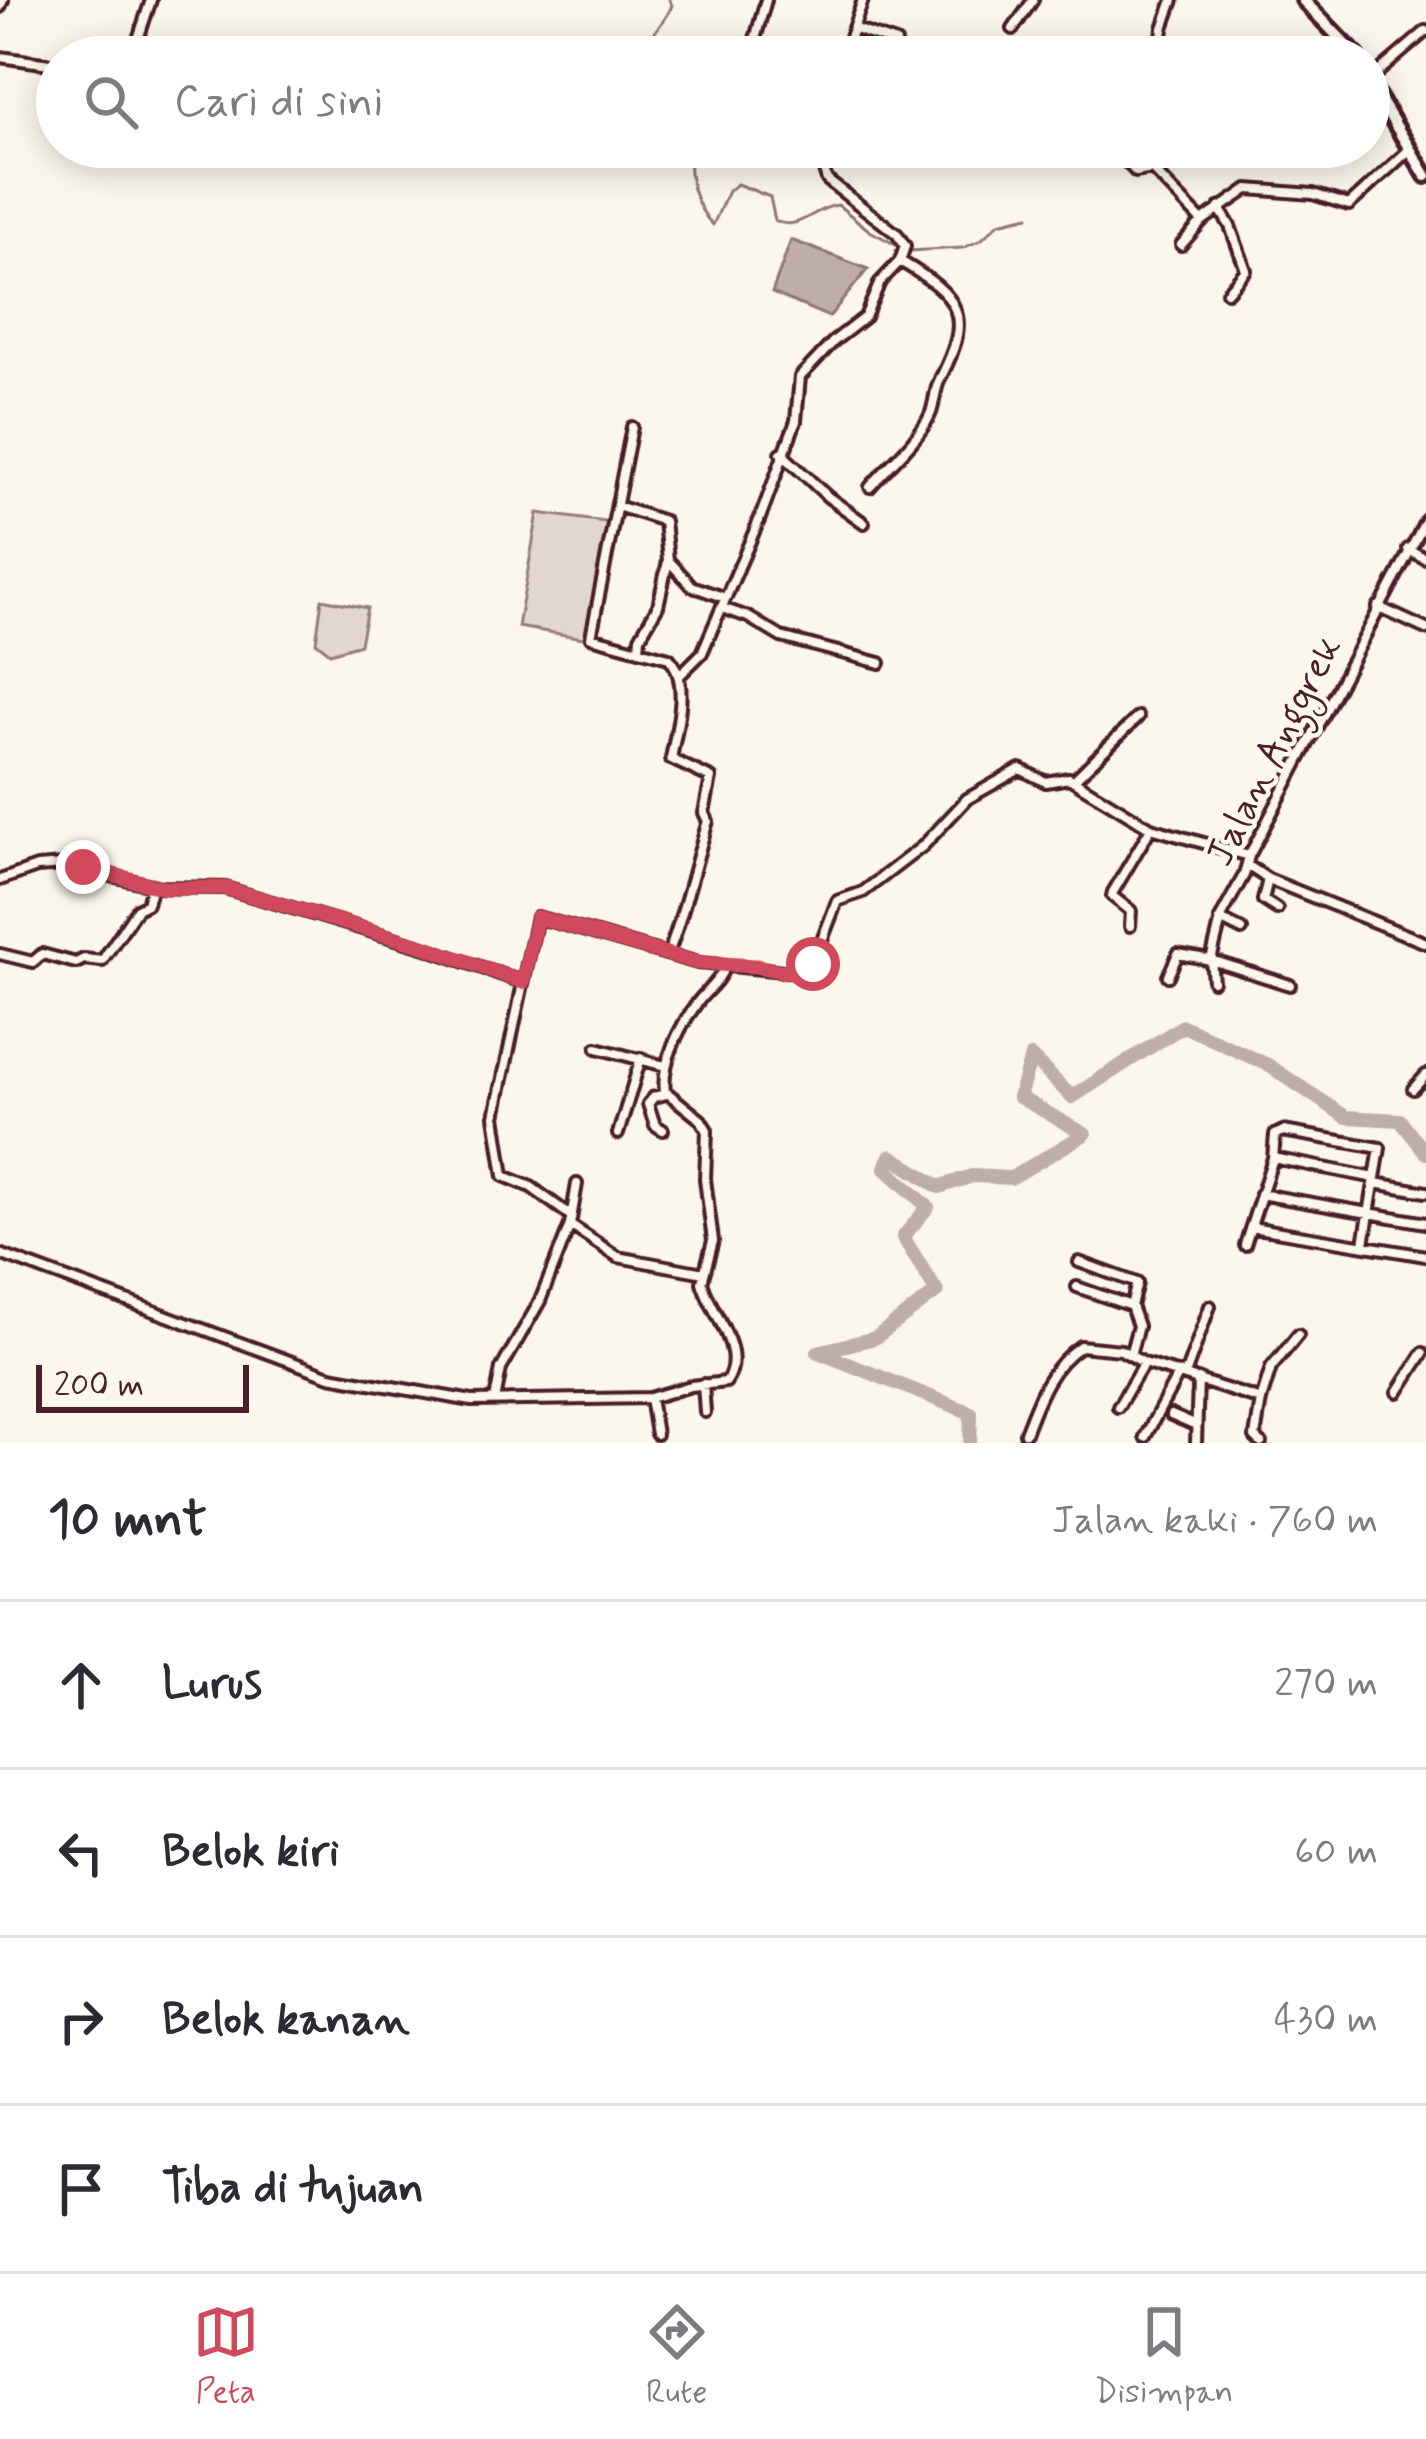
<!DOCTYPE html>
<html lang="id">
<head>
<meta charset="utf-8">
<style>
	body { margin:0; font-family:Mynerve,sans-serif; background:#f7f7f7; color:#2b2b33 }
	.scale { position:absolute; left:36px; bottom:30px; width:213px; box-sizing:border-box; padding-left:12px; border:6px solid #4a1f2b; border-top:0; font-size:33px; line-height:42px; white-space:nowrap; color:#4a1f2b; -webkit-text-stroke:9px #fbf7ec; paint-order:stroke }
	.stop { position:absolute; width:36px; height:36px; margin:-27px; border:9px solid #d1495b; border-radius:50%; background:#fff }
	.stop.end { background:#d1495b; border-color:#fff; box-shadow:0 3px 12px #0008 }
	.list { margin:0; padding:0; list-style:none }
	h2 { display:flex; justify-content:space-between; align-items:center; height:156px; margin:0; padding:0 48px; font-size:51px }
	h2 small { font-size:39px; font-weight:400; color:#7c7c81 }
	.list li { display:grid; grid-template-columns:78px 1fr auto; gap:36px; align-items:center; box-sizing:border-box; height:168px; padding:0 48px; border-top:3px solid #e1e1e2 }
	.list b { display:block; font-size:45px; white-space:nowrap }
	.list em { font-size:39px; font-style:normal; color:#7c7c81 }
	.icon { flex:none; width:66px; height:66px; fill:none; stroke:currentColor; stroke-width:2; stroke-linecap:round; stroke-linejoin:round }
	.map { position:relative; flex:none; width:1426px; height:1443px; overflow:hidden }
	.search { position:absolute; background:#fff; box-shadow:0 6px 30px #0003; left:36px; right:36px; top:36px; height:132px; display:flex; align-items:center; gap:30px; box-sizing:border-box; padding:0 42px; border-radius:66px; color:#7c7c81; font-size:45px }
	.sheet { height:828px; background:#fff }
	nav { display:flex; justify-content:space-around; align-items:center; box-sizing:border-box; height:168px; border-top:3px solid #e1e1e2; background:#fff; font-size:33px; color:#7c7c81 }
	nav a { display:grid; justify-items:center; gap:6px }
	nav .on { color:#d1495b }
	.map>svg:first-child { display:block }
	.green { fill:#e2d7d0; stroke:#967b7e; stroke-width:3 }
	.water { fill:#bfadaa; stroke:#907477; stroke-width:3 }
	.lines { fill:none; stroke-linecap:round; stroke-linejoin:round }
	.stream { stroke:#907477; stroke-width:3 }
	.river { stroke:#bfadaa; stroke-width:14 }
	.street-casing { stroke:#4a1f2b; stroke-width:16 }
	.secondary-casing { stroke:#4a1f2b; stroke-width:20 }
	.street { stroke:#fbf7ec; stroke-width:8 }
	.secondary { stroke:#fbf7ec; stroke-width:10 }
	.route { stroke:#d1495b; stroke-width:15 }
	.labels { text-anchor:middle; stroke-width:9; stroke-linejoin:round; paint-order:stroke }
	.street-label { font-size:39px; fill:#4a1f2b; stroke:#fbf7ec }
</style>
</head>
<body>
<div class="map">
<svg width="1426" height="1443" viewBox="0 0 1426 1443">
	<rect width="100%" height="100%" fill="#fbf7ec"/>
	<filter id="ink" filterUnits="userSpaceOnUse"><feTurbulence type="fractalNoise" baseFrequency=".00833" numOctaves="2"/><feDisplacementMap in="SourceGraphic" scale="24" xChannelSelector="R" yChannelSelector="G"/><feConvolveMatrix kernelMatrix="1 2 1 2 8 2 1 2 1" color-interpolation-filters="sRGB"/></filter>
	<g filter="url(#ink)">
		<path class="green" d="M538 513 613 523 589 639 518 627Z
			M322 599 367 608 360 644 330 653 316 642Z"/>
		<path class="water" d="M791 240 868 269 829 317 772 293Z"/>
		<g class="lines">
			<path class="stream" d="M654 57C642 34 666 26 672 5L669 0
				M651 147 661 153 673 147
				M692 147C685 173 695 207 713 225L728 191 737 184 770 197 775 221C800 232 814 207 838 205L870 231 900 247
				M909 251 963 248 981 240 999 223 1029 216"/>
			<path class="river" d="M970 1443 971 1413 818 1352 875 1338 937 1292 903 1237 928 1207 885 1168 891 1156 939 1187 972 1176 1011 1178 1085 1134 1019 1097 1031 1057 1072 1097 1183 1026 1268 1065 1346 1117 1400 1120 1426 1153"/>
			<g class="street-casing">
				<path id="street" d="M0 7 3 0
					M855 29 896 43 893 57
					M1013 29 1033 0
					M0 57 57 65
					M132 57 151 0
					M750 57 766 0
					M843 57 863 0
					M1147 57 1159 43
					M1160 57 1163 28 1173 0
					M1369 80 1426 31
					M1098 147 1119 154 1136 172 1152 169 1202 221
					M1219 208 1230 226 1246 270 1227 292
					M1181 245 1202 221 1248 189 1313 194 1349 205 1410 149
					M632 427 591 637 669 658C691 682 676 729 671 759L711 778 704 813 708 821C694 867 685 910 668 954
					M781 453 828 497 864 523
					M870 487C888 466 918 441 930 415 935 404 934 391 940 379 973 315 961 297 900 261
					M617 506 664 521 668 560 692 586 725 598
					M1408 549 1426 559
					M1378 607 1426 629
					M722 608 748 617 781 637 880 663
					M639 650 640 637 658 606 668 561
					M679 676 702 653 760 518 796 421 800 377 834 341 865 317 880 282 900 261 905 246 897 234 827 180 817 147
					M1074 780 1138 717
					M1247 865 1268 879 1263 900 1277 909
					M1268 879 1426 943
					M0 880 37 867 63 865 160 887 225 888 423 947 522 982
					M1220 919 1242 930
					M1130 926 1131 911 1112 896 1113 892 1151 828
					M0 954 33 962 42 954 76 963 84 959 102 961 137 909 147 904 152 885
					M1168 976 1178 954 1211 960 1222 915 1244 875 1249 856 1426 520
					M1213 981 1211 960 1290 985
					M597 1048 665 1066
					M1413 1089 1426 1075
					M663 1130 655 1125 648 1104 654 1097 666 1094
					M618 1134 641 1058
					M1273 1158 1375 1178
					M1375 1183 1426 1192
					M577 1184 570 1225 618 1257 704 1273
					M1260 1194 1426 1223
					M571 1216 531 1187 504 1176 495 1116 537 917 698 963 804 973 813 964 837 901 863 892 923 846 967 799 1020 769 1046 782 1069 778 1151 828 1249 856
					M1251 1227 1426 1256
					M1245 1245 1273 1158 1275 1135 1283 1131 1380 1148 1364 1244
					M0 1254 330 1376 472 1401 650 1398 656 1434
					M1079 1262 1137 1283 1131 1306 1138 1326 1130 1355
					M1077 1287 1131 1306
					M1185 1375 1210 1306
					M703 1384 705 1412
					M1398 1392 1423 1353
					M650 1398 691 1386 726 1382C748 1350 710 1313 702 1282L713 1241 705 1179 707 1130 701 1120 665 1091C661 1064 679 1028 695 1006 705 990 719 984 725 965
					M495 1400 501 1369 540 1301 570 1225
					M1261 1400 1271 1368 1298 1335
					M1118 1407 1144 1363
					M1171 1415 1194 1425
					M1025 1433C1038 1399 1049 1367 1080 1346L1121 1350 1144 1363 1261 1400 1255 1437 1261 1443
					M1145 1437 1179 1373
					M1196 1443 1198 1379"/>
			</g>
			<g class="secondary-casing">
				<path id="secondary" d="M1303 0 1358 57
					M1369 81 1426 176"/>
			</g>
			<use href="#street" class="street"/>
			<use href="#secondary" class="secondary"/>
		</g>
	</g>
	<g class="lines" filter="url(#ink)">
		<path class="route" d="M83 867 164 888H225L423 946 523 982 537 917 698 963 756 966 796 974 808 971 813 964"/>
	</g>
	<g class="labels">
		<g class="street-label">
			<text transform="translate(1272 750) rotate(-63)" y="14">Jalan Anggrek</text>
		</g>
	</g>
</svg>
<div class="scale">200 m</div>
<div class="stop" style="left:813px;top:964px"></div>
<div class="stop end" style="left:83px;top:867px"></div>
<div class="search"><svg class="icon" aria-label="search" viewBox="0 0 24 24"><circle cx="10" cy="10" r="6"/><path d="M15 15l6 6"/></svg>Cari di sini</div>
</div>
<section class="sheet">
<h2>10 mnt<small>Jalan kaki · 760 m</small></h2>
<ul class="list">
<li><svg class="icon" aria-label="ahead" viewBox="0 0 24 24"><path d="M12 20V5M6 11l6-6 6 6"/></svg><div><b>Lurus</b></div><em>270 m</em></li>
<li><svg class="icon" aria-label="left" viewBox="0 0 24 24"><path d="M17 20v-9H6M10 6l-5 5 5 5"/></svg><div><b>Belok kiri</b></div><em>60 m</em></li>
<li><svg class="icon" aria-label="right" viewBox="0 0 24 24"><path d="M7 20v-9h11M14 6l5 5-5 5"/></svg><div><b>Belok kanan</b></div><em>430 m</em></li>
<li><svg class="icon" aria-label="arrive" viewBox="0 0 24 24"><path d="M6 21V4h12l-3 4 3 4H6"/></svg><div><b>Tiba di tujuan</b></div></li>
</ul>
</section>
<nav>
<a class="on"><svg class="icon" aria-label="map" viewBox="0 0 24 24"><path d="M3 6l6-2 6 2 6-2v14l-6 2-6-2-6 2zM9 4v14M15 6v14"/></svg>Peta</a>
<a><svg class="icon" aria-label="directions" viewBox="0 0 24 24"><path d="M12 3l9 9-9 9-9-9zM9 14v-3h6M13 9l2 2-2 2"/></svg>Rute</a>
<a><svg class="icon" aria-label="saved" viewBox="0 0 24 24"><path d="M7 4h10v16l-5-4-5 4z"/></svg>Disimpan</a>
</nav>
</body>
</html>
